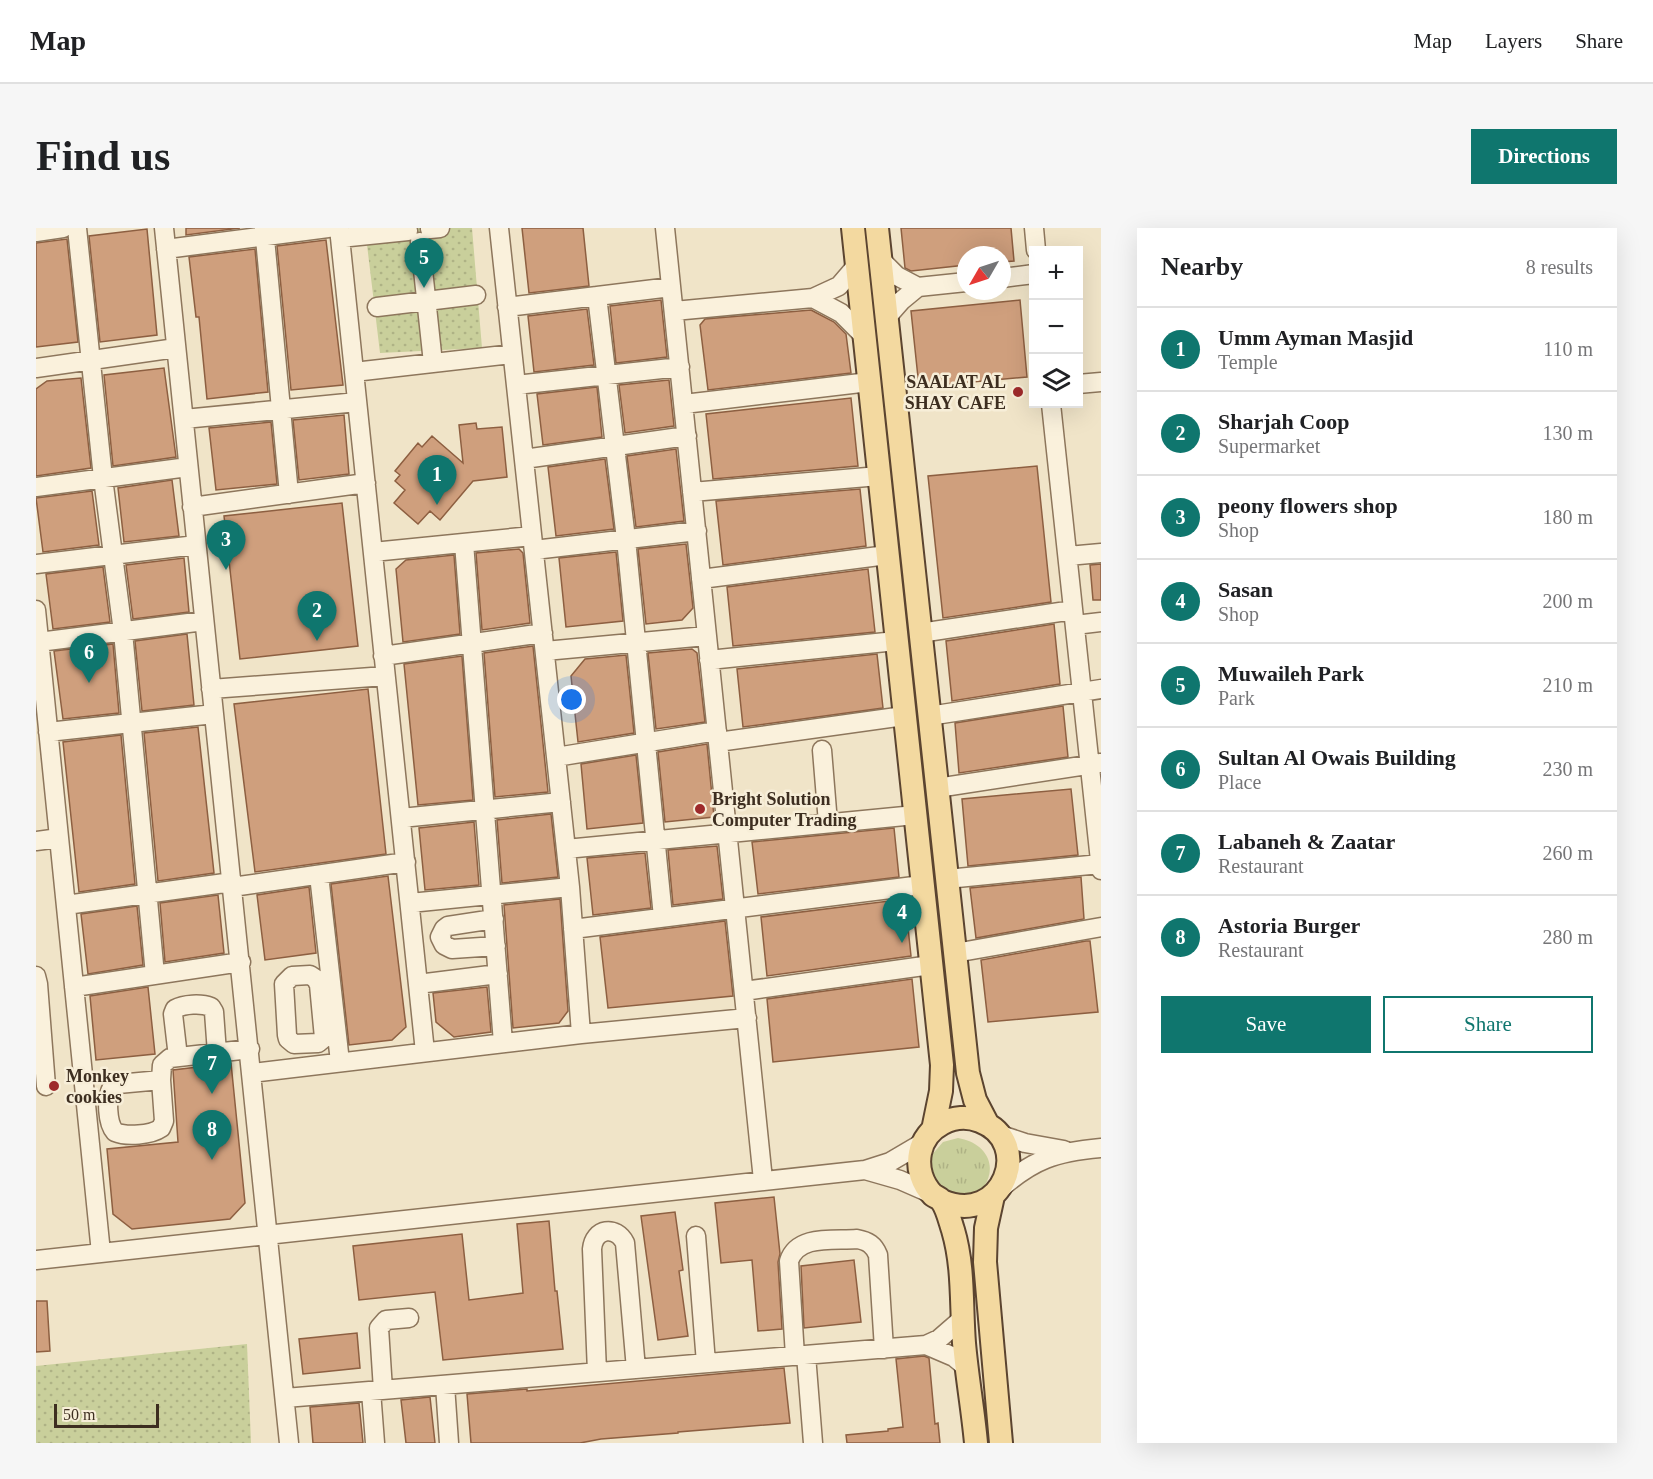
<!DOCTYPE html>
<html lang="en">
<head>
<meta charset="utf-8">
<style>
	body { margin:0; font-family:Georgia,serif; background:#f6f6f6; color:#202124 }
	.controls { position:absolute; right:18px; top:18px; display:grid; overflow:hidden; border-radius:0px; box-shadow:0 6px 24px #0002 }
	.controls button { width:54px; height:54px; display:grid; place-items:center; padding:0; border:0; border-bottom:2px solid #e0e0e0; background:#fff; color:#202124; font:30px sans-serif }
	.compass { position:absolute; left:921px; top:18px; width:54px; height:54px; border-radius:50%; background:#fff; box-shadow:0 6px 24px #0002; rotate:231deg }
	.scale { position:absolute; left:18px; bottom:15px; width:105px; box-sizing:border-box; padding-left:6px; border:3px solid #3d2e20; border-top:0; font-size:16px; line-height:21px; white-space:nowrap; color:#3d2e20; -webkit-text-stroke:4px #f7eed8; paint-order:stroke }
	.you { position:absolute; left:536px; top:472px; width:21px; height:21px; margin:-15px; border:4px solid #fff; border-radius:50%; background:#1a73e8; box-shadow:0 0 0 9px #1a73e833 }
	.badge { display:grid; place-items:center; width:39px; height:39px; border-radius:50%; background:#0f766e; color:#fff; font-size:20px; font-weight:700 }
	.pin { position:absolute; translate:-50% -50px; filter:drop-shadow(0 2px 3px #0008) }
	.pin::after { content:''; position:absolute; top:32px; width:21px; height:18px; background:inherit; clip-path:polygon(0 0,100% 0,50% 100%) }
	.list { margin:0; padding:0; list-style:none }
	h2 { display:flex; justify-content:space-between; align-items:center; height:78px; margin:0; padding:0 24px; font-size:26px }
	h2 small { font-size:20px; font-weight:400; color:#757577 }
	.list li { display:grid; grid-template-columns:39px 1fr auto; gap:18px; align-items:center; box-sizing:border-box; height:84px; padding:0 24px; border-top:2px solid #e0e0e0 }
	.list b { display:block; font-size:22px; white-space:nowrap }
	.list p { margin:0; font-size:20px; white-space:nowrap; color:#757577 }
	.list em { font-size:20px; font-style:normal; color:#757577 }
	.actions { display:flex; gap:12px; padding:18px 24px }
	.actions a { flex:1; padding:14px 0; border:2px solid #0f766e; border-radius:0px; text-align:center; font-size:21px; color:#0f766e }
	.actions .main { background:#0f766e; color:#fff }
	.icon { flex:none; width:33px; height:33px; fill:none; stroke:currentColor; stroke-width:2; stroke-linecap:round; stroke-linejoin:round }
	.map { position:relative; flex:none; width:1065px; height:1215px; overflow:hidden; border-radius:0px }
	header { display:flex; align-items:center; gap:36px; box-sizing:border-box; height:84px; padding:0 30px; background:#fff; border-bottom:2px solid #e0e0e0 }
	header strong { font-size:28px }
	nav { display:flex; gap:33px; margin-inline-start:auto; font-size:21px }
	.intro { display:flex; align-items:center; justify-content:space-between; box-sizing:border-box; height:144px; padding:0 36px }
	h1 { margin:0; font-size:42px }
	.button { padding:15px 27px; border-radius:0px; background:#0f766e; color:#fff; font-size:21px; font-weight:700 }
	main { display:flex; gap:36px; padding:0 36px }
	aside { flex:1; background:#fff; border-radius:0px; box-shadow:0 6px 24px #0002 }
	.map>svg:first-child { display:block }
	.grass { fill:url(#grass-tufts) }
	.park { fill:url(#park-dots) }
	.building { fill:#cf9f7d; stroke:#8d5f41; stroke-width:1.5 }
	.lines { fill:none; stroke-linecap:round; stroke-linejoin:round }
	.minor-casing { stroke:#8d765c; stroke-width:21 }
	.major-casing { stroke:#5b4430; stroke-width:26 }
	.minor { stroke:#faf1dc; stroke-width:18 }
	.major { stroke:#f3d9a0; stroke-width:22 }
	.poi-dot { fill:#9e2a2b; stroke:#f7eed8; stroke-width:2 }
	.labels { text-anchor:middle; stroke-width:5; stroke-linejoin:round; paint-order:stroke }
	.poi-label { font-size:18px; font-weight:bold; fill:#3d2e20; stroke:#f7eed8; text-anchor:start }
</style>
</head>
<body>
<header>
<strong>Map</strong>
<nav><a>Map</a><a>Layers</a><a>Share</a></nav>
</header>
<div class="intro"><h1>Find us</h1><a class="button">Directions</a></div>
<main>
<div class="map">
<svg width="1065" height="1215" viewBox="0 0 1065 1215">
	<defs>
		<pattern id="grass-tufts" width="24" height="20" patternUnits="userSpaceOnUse" patternTransform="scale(1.5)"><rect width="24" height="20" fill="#c9cf9b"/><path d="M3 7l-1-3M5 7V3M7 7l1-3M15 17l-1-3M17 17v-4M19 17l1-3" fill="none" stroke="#aeb285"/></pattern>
		<pattern id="park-dots" width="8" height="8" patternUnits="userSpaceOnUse" patternTransform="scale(1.5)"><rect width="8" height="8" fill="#c9cf9b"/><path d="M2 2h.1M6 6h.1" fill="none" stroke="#aeb285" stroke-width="1.8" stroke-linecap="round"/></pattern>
	</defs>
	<rect width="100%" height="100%" fill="#f0e4c8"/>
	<path class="grass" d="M922 910C958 916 965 951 935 971L896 959 894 929 907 914Z"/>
	<path class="park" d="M329 0H436L446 120 344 125Z
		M211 1116 215 1215H0V1138Z"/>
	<path class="building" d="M150 0H204L150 7Z
		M486 0H547L553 58 493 65Z
		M865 0H975L978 33 966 34V27H930V37L875 43 869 40Z
		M111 1 121 107 64 114 53 8Z
		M31 11 42 114 0 119V15Z
		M290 12 307 157 255 162 241 18Z
		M219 21 232 164 171 171 163 89H160L153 29Z
		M625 72 631 129 580 135 574 78Z
		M984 72 991 149 883 159 875 83Z
		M551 81 558 137 498 144 492 88Z
		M775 82 798 94 810 106 815 145 672 162 664 97 669 91Z
		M128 140 140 229 77 238 68 147Z
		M45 150 55 240 0 248V161L11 153Z
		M633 152 638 198 589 205 583 157Z
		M561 159 566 209 507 217 501 166Z
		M815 170 822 238 677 251 670 186Z
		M308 187 313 246 263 252 257 192Z
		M235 194 241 256 180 262 173 200Z
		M440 195 441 201 466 199 471 249 437 253 404 292 394 283 382 296 358 275 369 262 359 253 364 247 359 243 382 215 386 219 396 208 427 235 423 197Z
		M640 221 648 293 600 299 591 228Z
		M569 231 578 301 520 308 512 239Z
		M1001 238 1015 374 907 390 892 248Z
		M136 252 143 308 88 314 82 260Z
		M824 261 830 318 687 337 680 273Z
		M56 263 63 317 7 324 0 270Z
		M306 275 322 418 204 431 188 288Z
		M650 316 657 380 646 392 610 396 602 321Z
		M483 321 487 325 494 395 446 402 440 325Z
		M580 324 587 393 530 399 523 330Z
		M418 327 424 406 367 414 360 341 370 332Z
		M148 330 153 384 97 391 90 337Z
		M1065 336V372H1057L1054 337Z
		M67 339 74 394 17 401 10 346Z
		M832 341 839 404 697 418 691 359Z
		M1018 396 1024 456 916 473 910 413Z
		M151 406 158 477 106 483 99 413Z
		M77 416 83 485 27 491 18 423Z
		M497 418 512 564 459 569 448 425Z
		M656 421 661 425 669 494 620 501 612 425Z
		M841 426 847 480 707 499 701 441Z
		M590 427 598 505 542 514 535 448 549 431Z
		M426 428 437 572 382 577 368 436Z
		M332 461 350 626 219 644 198 476Z
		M1027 478 1032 529 923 545 919 495Z
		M162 499 178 645 122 653 108 505Z
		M85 507 99 656 43 664 27 514Z
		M671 516 678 589 629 594 622 524Z
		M600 527 607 595 551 601 545 536Z
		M1035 561 1042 627 932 638 926 571Z
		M515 586 522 649 466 655 461 592Z
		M438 594 443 657 389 662 383 600Z
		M858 600 863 649 722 666 716 614Z
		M681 618 687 671 637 677 632 622Z
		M609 625 615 680 557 687 551 630Z
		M352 648 370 799 356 812 313 817 295 656Z
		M1045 649 1048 691 940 710 934 660Z
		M273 659 280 725 229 732 221 667Z
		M182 667 188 725 129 734 124 675Z
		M524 671 532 783 523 795 477 800 468 677Z
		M869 671 875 728 731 748 725 689Z
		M101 678 107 737 52 746 45 686Z
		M689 693 697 768 572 780 564 709Z
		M1050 713H1054L1062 784 952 794 945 732Z
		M876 751 883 819 737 834 731 771Z
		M112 759 119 826 60 832 54 768Z
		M451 759 455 804 418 809 400 794 397 765Z
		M195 835 209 975 194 991 96 1001 77 986 71 921 142 914 137 842Z
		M738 969 744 1026 742 1034 746 1101 722 1103 716 1032 685 1035 679 975Z
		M639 984 647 1042 643 1043 652 1108 622 1112 605 988Z
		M513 993 519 1063H521L527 1121 407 1132 399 1064 323 1072 317 1018 426 1006 433 1072 487 1065 481 996Z
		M818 1032 825 1094 768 1100 765 1038Z
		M0 1073H11L14 1123 0 1124Z
		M321 1105 324 1140 267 1146 263 1111Z
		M888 1128 893 1130 899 1196 902 1195 904 1215H811L810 1207 852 1203V1201L867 1199 860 1131Z
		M748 1140 754 1195 642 1204V1205L565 1211 544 1215H435L431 1166 491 1161V1163Z
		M394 1169 399 1215H370L365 1172Z
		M323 1175 327 1215H277L274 1179Z"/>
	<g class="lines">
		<g class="minor-casing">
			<path id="minor" d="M41 0 67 250 87 404 119 747
				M128 0 253 1215
				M228 0 253 266
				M303 0 389 824
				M463 0 534 659 545 806
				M629 0 727 952
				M998 0 1000 22
				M394 1 404 0
				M0 4 27 0
				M304 10 372 3
				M384 14 397 135
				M130 21 292 0
				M845 32 861 48 882 59
				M966 50 998 46
				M561 68 590 311 627 689
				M777 70 805 85 828 108
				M341 79 440 67
				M471 79 635 59
				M638 83 777 70 803 58 821 37
				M851 89 865 73 882 59 930 54
				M0 140 140 120
				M318 144 476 126
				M1042 156 1065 154
				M480 157 644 139
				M648 176 833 154
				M1015 176 1065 642
				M148 191 321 174
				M488 231 651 208
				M0 259 152 239
				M656 264 843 248
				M156 279 330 255
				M428 315 467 815
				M498 322 661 303
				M337 324 496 308
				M1032 328 1065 325
				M0 336 160 317
				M665 351 851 327
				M0 382 65 1025
				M1039 397 1065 394
				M884 405 1037 382
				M3 414 168 393
				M509 423 670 408
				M347 428 507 405
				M673 432 860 413
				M175 461 349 448
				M893 488 1065 461
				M12 504 178 486
				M682 514 868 488
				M786 522 792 595
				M520 529 681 503
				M901 560 1065 535
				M365 590 525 574
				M0 613 23 610
				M530 621 879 587
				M283 647 304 834
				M911 651 1064 636
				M196 659 370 634
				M374 675 534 659
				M30 677 196 654
				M458 691 412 698 408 701 404 709 408 717 416 721 460 718
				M537 701 886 657
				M919 725 1065 699
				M274 747 280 751 283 757 288 810 282 815 258 816 252 811 251 807 248 756 256 748Z
				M0 748 2 756 10 858
				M382 756 462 746
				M38 759 205 734
				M708 763 895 737
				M142 829 137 786 139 781C148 776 165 775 175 779L178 784 181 825
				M216 845 545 806 711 790
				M125 852 128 893 125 900C115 907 91 909 79 904 71 895 70 870 76 859L82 856Z
				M125 852 126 837 134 830 214 821
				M962 906 989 915 1028 922
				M829 942 864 952 896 966
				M963 962C997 931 1020 924 1065 920
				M660 1008 670 1135
				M0 1032 829 942 854 934 888 914
				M890 1117 918 1129 930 1139
				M770 1127 777 1215
				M759 1128 753 1033C762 1006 798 1013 821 1011 832 1013 838 1017 842 1027L848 1121
				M561 1144 556 1021C558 1000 580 997 589 1015L600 1141
				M409 1157 413 1215
				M347 1162 343 1100 350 1092 373 1090
				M335 1163 339 1215
				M249 1170 890 1117 903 1111 926 1091"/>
		</g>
		<g class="major-casing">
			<path id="major" d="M817 0 906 837 905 863 897 902
				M841 0 932 845 939 872 952 897
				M957 968 950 1000 949 1034 965 1215
				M906 973C967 999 999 914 944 893 919 883 889 898 884 925 881 940 886 956 897 967 900 969 903 970 905 972 911 979 914 993 917 1002 928 1039 925 1077 928 1115 931 1149 937 1182 940 1215"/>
		</g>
		<use href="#minor" class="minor"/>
		<use href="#major" class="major"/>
	</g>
	<g class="poi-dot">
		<circle cx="982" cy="164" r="6"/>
		<circle cx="664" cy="581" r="6"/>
		<circle cx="18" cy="858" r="6"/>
	</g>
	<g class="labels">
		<g class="poi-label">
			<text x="970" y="160" text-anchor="end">SAALAT AL<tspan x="970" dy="21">SHAY CAFE</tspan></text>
			<text x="676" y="577">Bright Solution<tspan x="676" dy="21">Computer Trading</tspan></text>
			<text x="30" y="854">Monkey<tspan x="30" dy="21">cookies</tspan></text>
		</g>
	</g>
</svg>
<div class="controls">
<button>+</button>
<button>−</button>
<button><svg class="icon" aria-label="layers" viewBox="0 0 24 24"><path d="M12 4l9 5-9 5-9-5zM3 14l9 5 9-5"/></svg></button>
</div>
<svg class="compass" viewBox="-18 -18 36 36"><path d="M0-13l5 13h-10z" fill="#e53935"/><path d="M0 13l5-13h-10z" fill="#757577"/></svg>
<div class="scale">50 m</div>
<div class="you"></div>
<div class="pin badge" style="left:401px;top:277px">1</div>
<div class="pin badge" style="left:281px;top:413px">2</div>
<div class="pin badge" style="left:190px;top:342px">3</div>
<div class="pin badge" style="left:866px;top:715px">4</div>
<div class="pin badge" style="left:388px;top:60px">5</div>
<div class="pin badge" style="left:53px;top:455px">6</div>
<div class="pin badge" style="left:176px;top:866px">7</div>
<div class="pin badge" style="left:176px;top:932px">8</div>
</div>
<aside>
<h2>Nearby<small>8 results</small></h2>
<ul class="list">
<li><span class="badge">1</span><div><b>Umm Ayman Masjid</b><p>Temple</p></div><em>110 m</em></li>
<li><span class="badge">2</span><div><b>Sharjah Coop</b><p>Supermarket</p></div><em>130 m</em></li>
<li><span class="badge">3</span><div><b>peony flowers shop</b><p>Shop</p></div><em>180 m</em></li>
<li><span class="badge">4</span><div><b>Sasan</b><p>Shop</p></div><em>200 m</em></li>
<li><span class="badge">5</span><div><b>Muwaileh Park</b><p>Park</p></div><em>210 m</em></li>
<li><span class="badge">6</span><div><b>Sultan Al Owais Building</b><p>Place</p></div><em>230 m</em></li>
<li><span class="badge">7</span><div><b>Labaneh &amp; Zaatar</b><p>Restaurant</p></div><em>260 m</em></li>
<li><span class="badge">8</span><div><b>Astoria Burger</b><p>Restaurant</p></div><em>280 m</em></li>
</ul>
<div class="actions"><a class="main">Save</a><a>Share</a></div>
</aside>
</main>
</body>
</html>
